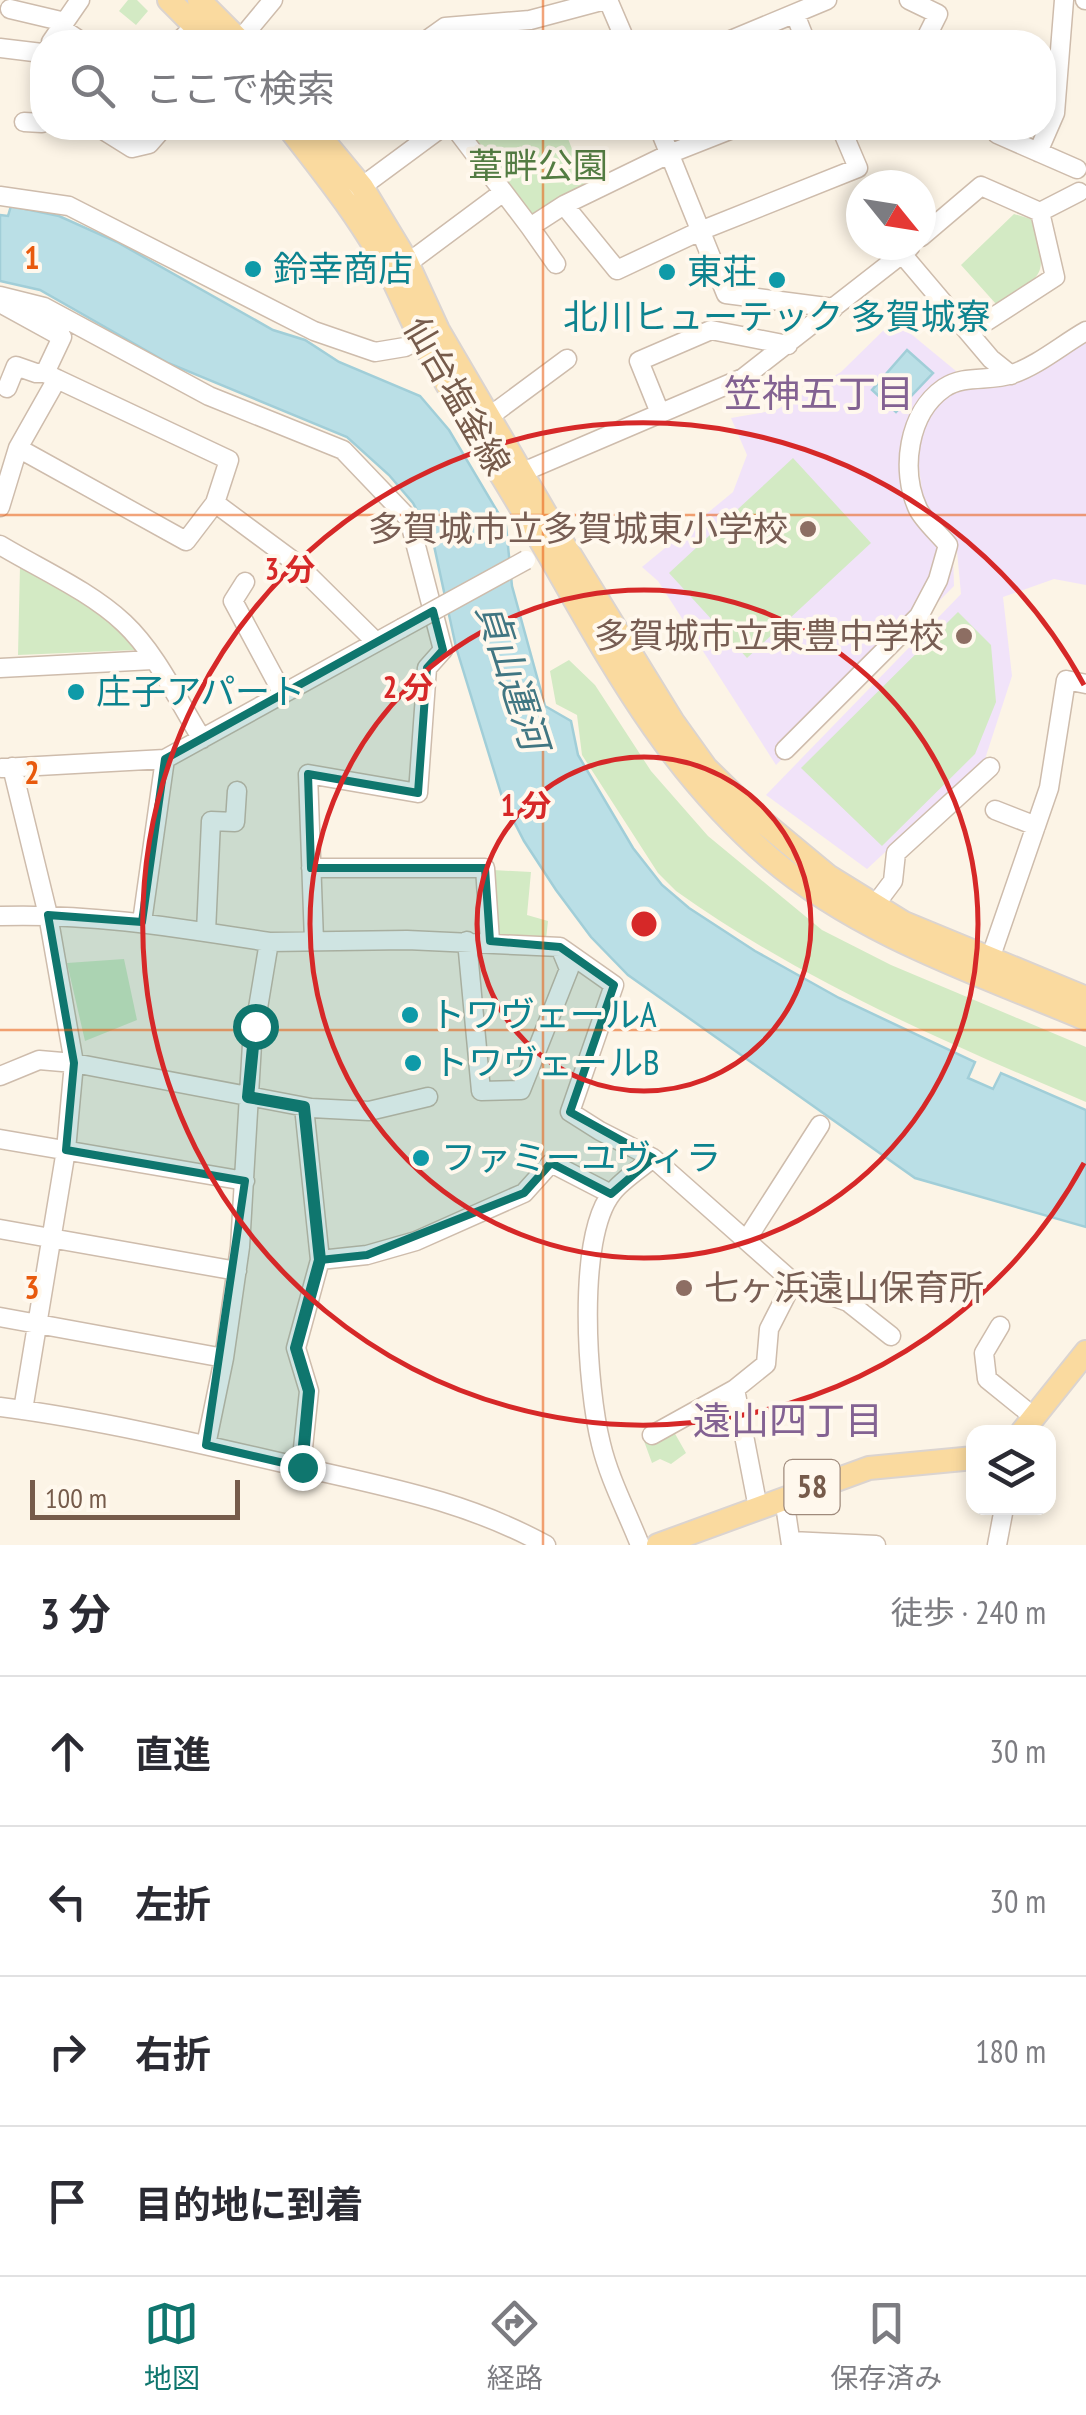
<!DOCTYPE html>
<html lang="ja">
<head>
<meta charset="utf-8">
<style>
	body { margin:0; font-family:"PT Sans Narrow","Noto Sans JP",sans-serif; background:#f7f7f7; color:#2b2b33 }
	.controls { position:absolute; right:30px; bottom:30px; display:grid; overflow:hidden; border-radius:20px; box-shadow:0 5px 15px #0003 }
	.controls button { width:90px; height:90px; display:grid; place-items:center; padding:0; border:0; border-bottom:2px solid #e1e1e2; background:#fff; color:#2b2b33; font:50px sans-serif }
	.compass { position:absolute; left:846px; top:170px; width:90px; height:90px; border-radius:50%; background:#fff; box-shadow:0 5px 15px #0003; rotate:120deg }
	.scale { position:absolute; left:30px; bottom:25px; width:210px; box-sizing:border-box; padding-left:10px; border:5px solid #765b4b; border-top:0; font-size:28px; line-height:35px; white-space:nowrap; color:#765b4b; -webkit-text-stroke:8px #fff8ed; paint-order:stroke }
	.stop { position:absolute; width:30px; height:30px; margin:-22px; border:8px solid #0f766e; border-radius:50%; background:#fff }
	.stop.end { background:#0f766e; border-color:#fff; box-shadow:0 2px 10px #0008 }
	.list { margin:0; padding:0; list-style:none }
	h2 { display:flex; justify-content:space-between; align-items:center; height:130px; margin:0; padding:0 40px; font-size:42px }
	h2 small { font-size:32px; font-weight:400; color:#7c7c81 }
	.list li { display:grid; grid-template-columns:65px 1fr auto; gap:30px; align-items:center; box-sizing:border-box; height:150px; padding:0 40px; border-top:2px solid #e1e1e2 }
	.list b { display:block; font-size:38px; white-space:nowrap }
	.list em { font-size:32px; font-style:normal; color:#7c7c81 }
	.icon { flex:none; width:55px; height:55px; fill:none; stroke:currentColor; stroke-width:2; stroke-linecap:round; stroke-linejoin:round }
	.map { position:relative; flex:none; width:1086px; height:1545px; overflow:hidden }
	.search { position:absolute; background:#fff; box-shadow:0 5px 15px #0003; left:30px; right:30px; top:30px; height:110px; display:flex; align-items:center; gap:25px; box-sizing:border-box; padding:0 35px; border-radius:40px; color:#7c7c81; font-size:38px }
	.sheet { height:730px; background:#fff }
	nav { display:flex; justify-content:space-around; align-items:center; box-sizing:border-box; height:140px; border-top:2px solid #e1e1e2; background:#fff; font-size:28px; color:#7c7c81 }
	nav a { display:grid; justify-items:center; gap:5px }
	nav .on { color:#0f766e }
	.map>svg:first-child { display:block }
	.education { fill:#f1e3f9 }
	.green { fill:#d3eac4 }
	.water { fill:#badfe6; stroke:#a1ced8; stroke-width:2.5 }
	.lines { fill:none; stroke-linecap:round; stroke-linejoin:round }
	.minor-casing { stroke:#cebcac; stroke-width:21 }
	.major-casing { stroke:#dbd4d0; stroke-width:26 }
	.minor { stroke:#fff; stroke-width:18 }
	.major { stroke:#fada9f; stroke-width:22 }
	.minor-bridge-casing { stroke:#cebcac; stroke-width:21; stroke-linecap:butt }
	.minor-bridge { stroke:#fff; stroke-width:18 }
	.route { stroke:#0f766e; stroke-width:12 }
	.marked { fill:#0f766e; fill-opacity:0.2; stroke:#0f766e; stroke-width:8; stroke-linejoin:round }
	.grid { fill:none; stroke:#e8590c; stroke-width:2.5; stroke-opacity:0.55 }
	.ring { fill:none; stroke:#d62828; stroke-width:5 }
	.culture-dot { fill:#0f9aa8; stroke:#fff8ed; stroke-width:4 }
	.education-dot { fill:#8d6e63; stroke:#fff8ed; stroke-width:4 }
	.labels { text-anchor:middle; stroke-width:8; stroke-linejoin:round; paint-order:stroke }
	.shield { fill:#fff8ed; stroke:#9f8a7c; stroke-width:2.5 }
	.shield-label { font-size:32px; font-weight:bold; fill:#765b4b }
	.park-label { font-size:35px; fill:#537c42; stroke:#fff8ed }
	.culture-label { font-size:35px; fill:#0d838f; stroke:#fff8ed; text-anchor:start }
	.street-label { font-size:35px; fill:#765b4b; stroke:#fff8ed }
	.education-label { font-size:35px; fill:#785e54; stroke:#fff8ed; text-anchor:end }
	.neighbourhood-label { font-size:38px; fill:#836292; stroke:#fff8ed }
	.water-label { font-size:38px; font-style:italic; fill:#417682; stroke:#fff8ed }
	.grid-label { font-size:32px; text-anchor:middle; font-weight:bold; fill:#e8590c; stroke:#fff8ed; stroke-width:8; stroke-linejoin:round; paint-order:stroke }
	.centre { fill:#d62828; stroke:#fff8ed; stroke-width:5 }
	.ring-label { font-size:30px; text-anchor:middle; font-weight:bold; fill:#d62828; stroke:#fff8ed; stroke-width:8; stroke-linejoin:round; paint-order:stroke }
</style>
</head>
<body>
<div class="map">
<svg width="1086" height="1545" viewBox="0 0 1086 1545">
	<rect width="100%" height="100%" fill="#fcf4e6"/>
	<path class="education" d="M894 320 956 371 940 383 906 475 953 555 954 586 776 765 658 581 642 567 733 492 747 455 731 418 776 410 841 372Z
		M1086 339V585L1054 579 1003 597 1012 676 985 759 867 869 766 795 961 594 957 551 924 508 917 451 928 415 949 395 985 384Z"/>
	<path class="green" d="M128 0H137L148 11 136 25 119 11Z
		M467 128H564L586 186 539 217 528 215Z
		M1014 214 1031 219C1048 278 1047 273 996 304L961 265Z
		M793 458 871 543 747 658 669 573Z
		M20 566 120 625 135 650 18 655Z
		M958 612 991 645 996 702 975 754 882 846 801 768Z
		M569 660 595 685 651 771 708 836 822 930 891 965 1086 1047V1102C945 1042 802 981 676 891L658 873 582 755 577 715 556 704 550 671Z
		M493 870 531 872 527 915 548 921 546 939 499 934Z
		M124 959 137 1020 85 1041 67 963Z
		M670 1425 686 1453 671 1464 660 1459 652 1463 644 1441Z"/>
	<path class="water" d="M11 206 59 216 117 242 273 330 305 340 339 362 420 396 449 430 506 526 512 586 545 706 571 721 578 755 633 848 662 885 689 908 755 951 839 998 975 1062 968 1078 993 1089 1001 1073 1086 1110V1227L915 1178 628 975 591 937 556 890 524 841 503 800 456 647 433 541 413 503 389 475 347 437 168 363 40 290 0 281V215L8 216Z
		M907 350 933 373 896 412 872 390Z"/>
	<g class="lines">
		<g class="minor-casing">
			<path id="minor" d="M608 0 626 42
				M909 0 938 14 924 42
				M1085 0H1086
				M10 9 65 22
				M795 14 806 42
				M61 28 82 42
				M239 41 273 0
				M51 42 80 0
				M178 42 195 26
				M424 42 445 27 530 20 605 0
				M726 42 827 0
				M0 48 42 53
				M24 122 42 123
				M100 128 132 148 149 144 163 128
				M455 128 530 227 564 205 617 270 700 231 858 168 841 128
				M659 128 726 294 834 308
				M997 134 1077 169
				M1038 152 1055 113 1064 0
				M353 193 441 128
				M0 196 69 206 314 331 375 352 405 347 432 333
				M564 205 669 154 735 128
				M1040 212 1079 192
				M530 227 556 264
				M921 237 981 186 1040 212 1055 277 970 332
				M910 247 902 254 991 359 1011 375
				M408 263 502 193
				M0 296 44 307 209 396 343 450 409 519 443 650 427 668 418 793 308 774 314 941
				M0 303 62 337 45 373 57 379
				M7 388 16 366 36 373H45
				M660 413 639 361 711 330 788 345
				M490 416 567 359
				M18 448 186 541 215 503
				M523 472 743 378 902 254
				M0 507 18 448 57 379 229 460 215 503 296 563 376 642
				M0 545C40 569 90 591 124 623 157 654 178 701 202 739
				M245 582 233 601 283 694
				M0 668 153 660
				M785 750 919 616 938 580 948 545C939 534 924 521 918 509 900 470 908 413 944 388 965 374 990 382 1012 374 1037 366 1063 344 1086 331
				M12 767 48 915 74 1063 66 1150 23 1410
				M2 768 165 759 402 628
				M995 810 1036 826
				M311 868H485L490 941
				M875 905 893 881 896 853 990 767
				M0 916C91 913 179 928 269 942L252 1044 240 1247 224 1358 206 1445
				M142 922 165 759
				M206 932 211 821 235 822 237 791
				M467 941 481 1091 521 1090 569 969 560 947 614 985 570 1112 600 1131 653 1158C640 1169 622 1180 612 1193 576 1238 587 1389 601 1444 609 1478 627 1512 640 1545
				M269 942 407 940 560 947
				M990 959 1049 788 1066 680 1086 684
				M0 1076 39 1060 74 1063 311 1108 369 1111 428 1097
				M0 1139 245 1181
				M653 1158 793 1282
				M0 1229 237 1271
				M747 1239 820 1125
				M320 1260 367 1255 416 1241 524 1193 551 1163 611 1194
				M0 1317 224 1358
				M1000 1326 984 1353 987 1379 1034 1417
				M735 1389 758 1508
				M0 1407C101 1420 201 1444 300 1467 387 1487 466 1501 546 1545
				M652 1435 735 1389 766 1364 769 1329 793 1282 848 1302 891 1336
				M301 1467 309 1391 296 1348 320 1260 304 1107
				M784 1498 791 1545
				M791 1541 876 1545
				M997 1545 1004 1508"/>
		</g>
		<g class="major-casing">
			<path id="major" d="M169 0 211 42
				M199 0 241 42
				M289 128C324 173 361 219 388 270 400 292 409 316 421 338 463 416 512 490 556 567 619 677 672 773 770 858 860 935 979 974 1086 1019
				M313 128 362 187 405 258 438 330 561 540 673 722 706 768 752 813 828 876 904 923 1086 998
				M1022 1432 1086 1352
				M658 1545 869 1468 974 1458"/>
		</g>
		<use href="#minor" class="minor"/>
		<use href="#major" class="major"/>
		<g class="minor-bridge-casing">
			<path id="minor-bridge" d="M402 628 526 560"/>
		</g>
		<use href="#minor-bridge" class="minor-bridge"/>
	</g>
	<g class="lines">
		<path class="route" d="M255 1026 248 1097 304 1107 320 1260 296 1348 309 1391 302 1467"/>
	</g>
	<path class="marked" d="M433 611 443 650 427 668 418 793 308 774 311 868H485L490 941 560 947 614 985 570 1112 653 1158 611 1194 551 1163 524 1193 367 1255 320 1260 296 1348 309 1391 301 1467 206 1445 245 1181 66 1150 74 1063 48 915 142 922 165 759Z"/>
	<path class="grid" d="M543 0V42M543 128V1545M0 515H1086M0 1030H1086"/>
	<g class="ring">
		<circle cx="644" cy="924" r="167"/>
		<circle cx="644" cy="924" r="334"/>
		<path d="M1084 1163A501 501 0 1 1 1084 685"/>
	</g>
	<g class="culture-dot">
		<circle cx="253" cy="269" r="10"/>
		<circle cx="667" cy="272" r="10"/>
		<circle cx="777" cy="280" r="10"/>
		<circle cx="76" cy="692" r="10"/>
		<circle cx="410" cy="1015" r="10"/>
		<circle cx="413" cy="1063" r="10"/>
		<circle cx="421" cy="1158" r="10"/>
	</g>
	<g class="education-dot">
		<circle cx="808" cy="529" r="10"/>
		<circle cx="964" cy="636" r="10"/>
		<circle cx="684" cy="1288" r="10"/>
	</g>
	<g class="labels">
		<rect class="shield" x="784.5" y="1460" width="55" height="54" rx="8"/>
		<g class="shield-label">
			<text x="812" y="1498">58</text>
		</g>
		<g class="park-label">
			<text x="538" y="178">葦畔公園</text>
		</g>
		<g class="culture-label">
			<text x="273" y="281">鈴幸商店</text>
			<text x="687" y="284">東荘</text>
			<text x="777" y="329" text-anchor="middle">北川ヒューテック 多賀城寮</text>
			<text x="96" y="704">庄子アパート</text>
			<text x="430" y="1027">トワヴェールA</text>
			<text x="433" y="1075">トワヴェールB</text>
			<text x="441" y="1170">ファミーユヴィラ</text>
		</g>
		<g class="street-label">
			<text transform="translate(457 396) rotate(60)" y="12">仙台塩釜線</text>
		</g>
		<g class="education-label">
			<text x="788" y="541">多賀城市立多賀城東小学校</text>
			<text x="944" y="648">多賀城市立東豊中学校</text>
			<text x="704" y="1300" text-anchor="start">七ヶ浜遠山保育所</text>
		</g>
		<g class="neighbourhood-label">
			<text x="819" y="407">笠神五丁目</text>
			<text x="788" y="1434">遠山四丁目</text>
		</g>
		<g class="water-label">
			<text transform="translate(512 676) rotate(72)" y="13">貞山運河</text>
		</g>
	</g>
	<g class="grid-label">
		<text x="32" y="269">1</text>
		<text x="32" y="784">2</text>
		<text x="32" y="1299">3</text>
	</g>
	<circle cx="644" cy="924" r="15" class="centre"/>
	<g class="ring-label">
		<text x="290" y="580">3 分</text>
		<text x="408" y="698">2 分</text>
		<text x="526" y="816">1 分</text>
	</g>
</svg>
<div class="controls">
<button><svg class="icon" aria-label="layers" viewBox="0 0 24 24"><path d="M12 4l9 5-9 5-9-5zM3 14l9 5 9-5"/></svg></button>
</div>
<svg class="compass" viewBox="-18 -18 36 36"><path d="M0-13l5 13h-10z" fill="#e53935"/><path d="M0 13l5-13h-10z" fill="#7c7c81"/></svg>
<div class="scale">100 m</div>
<div class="stop" style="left:255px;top:1026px"></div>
<div class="stop end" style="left:302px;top:1467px"></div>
<div class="search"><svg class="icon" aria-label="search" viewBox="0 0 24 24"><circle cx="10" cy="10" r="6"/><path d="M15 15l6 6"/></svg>ここで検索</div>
</div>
<section class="sheet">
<h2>3 分<small>徒歩 · 240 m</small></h2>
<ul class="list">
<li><svg class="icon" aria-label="ahead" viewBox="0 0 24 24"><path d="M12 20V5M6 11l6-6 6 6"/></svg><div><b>直進</b></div><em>30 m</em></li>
<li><svg class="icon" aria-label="left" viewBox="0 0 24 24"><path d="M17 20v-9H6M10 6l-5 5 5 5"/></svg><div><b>左折</b></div><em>30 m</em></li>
<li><svg class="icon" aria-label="right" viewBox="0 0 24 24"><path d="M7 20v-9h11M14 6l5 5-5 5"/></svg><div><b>右折</b></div><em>180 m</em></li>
<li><svg class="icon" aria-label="arrive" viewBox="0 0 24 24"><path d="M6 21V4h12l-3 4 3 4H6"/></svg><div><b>目的地に到着</b></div></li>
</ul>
</section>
<nav>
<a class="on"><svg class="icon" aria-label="map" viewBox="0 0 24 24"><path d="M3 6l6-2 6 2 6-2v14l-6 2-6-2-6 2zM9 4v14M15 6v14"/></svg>地図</a>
<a><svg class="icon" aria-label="directions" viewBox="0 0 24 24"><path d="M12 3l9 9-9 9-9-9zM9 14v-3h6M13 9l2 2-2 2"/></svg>経路</a>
<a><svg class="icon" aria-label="saved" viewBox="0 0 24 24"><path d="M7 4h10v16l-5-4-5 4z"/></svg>保存済み</a>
</nav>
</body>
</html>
